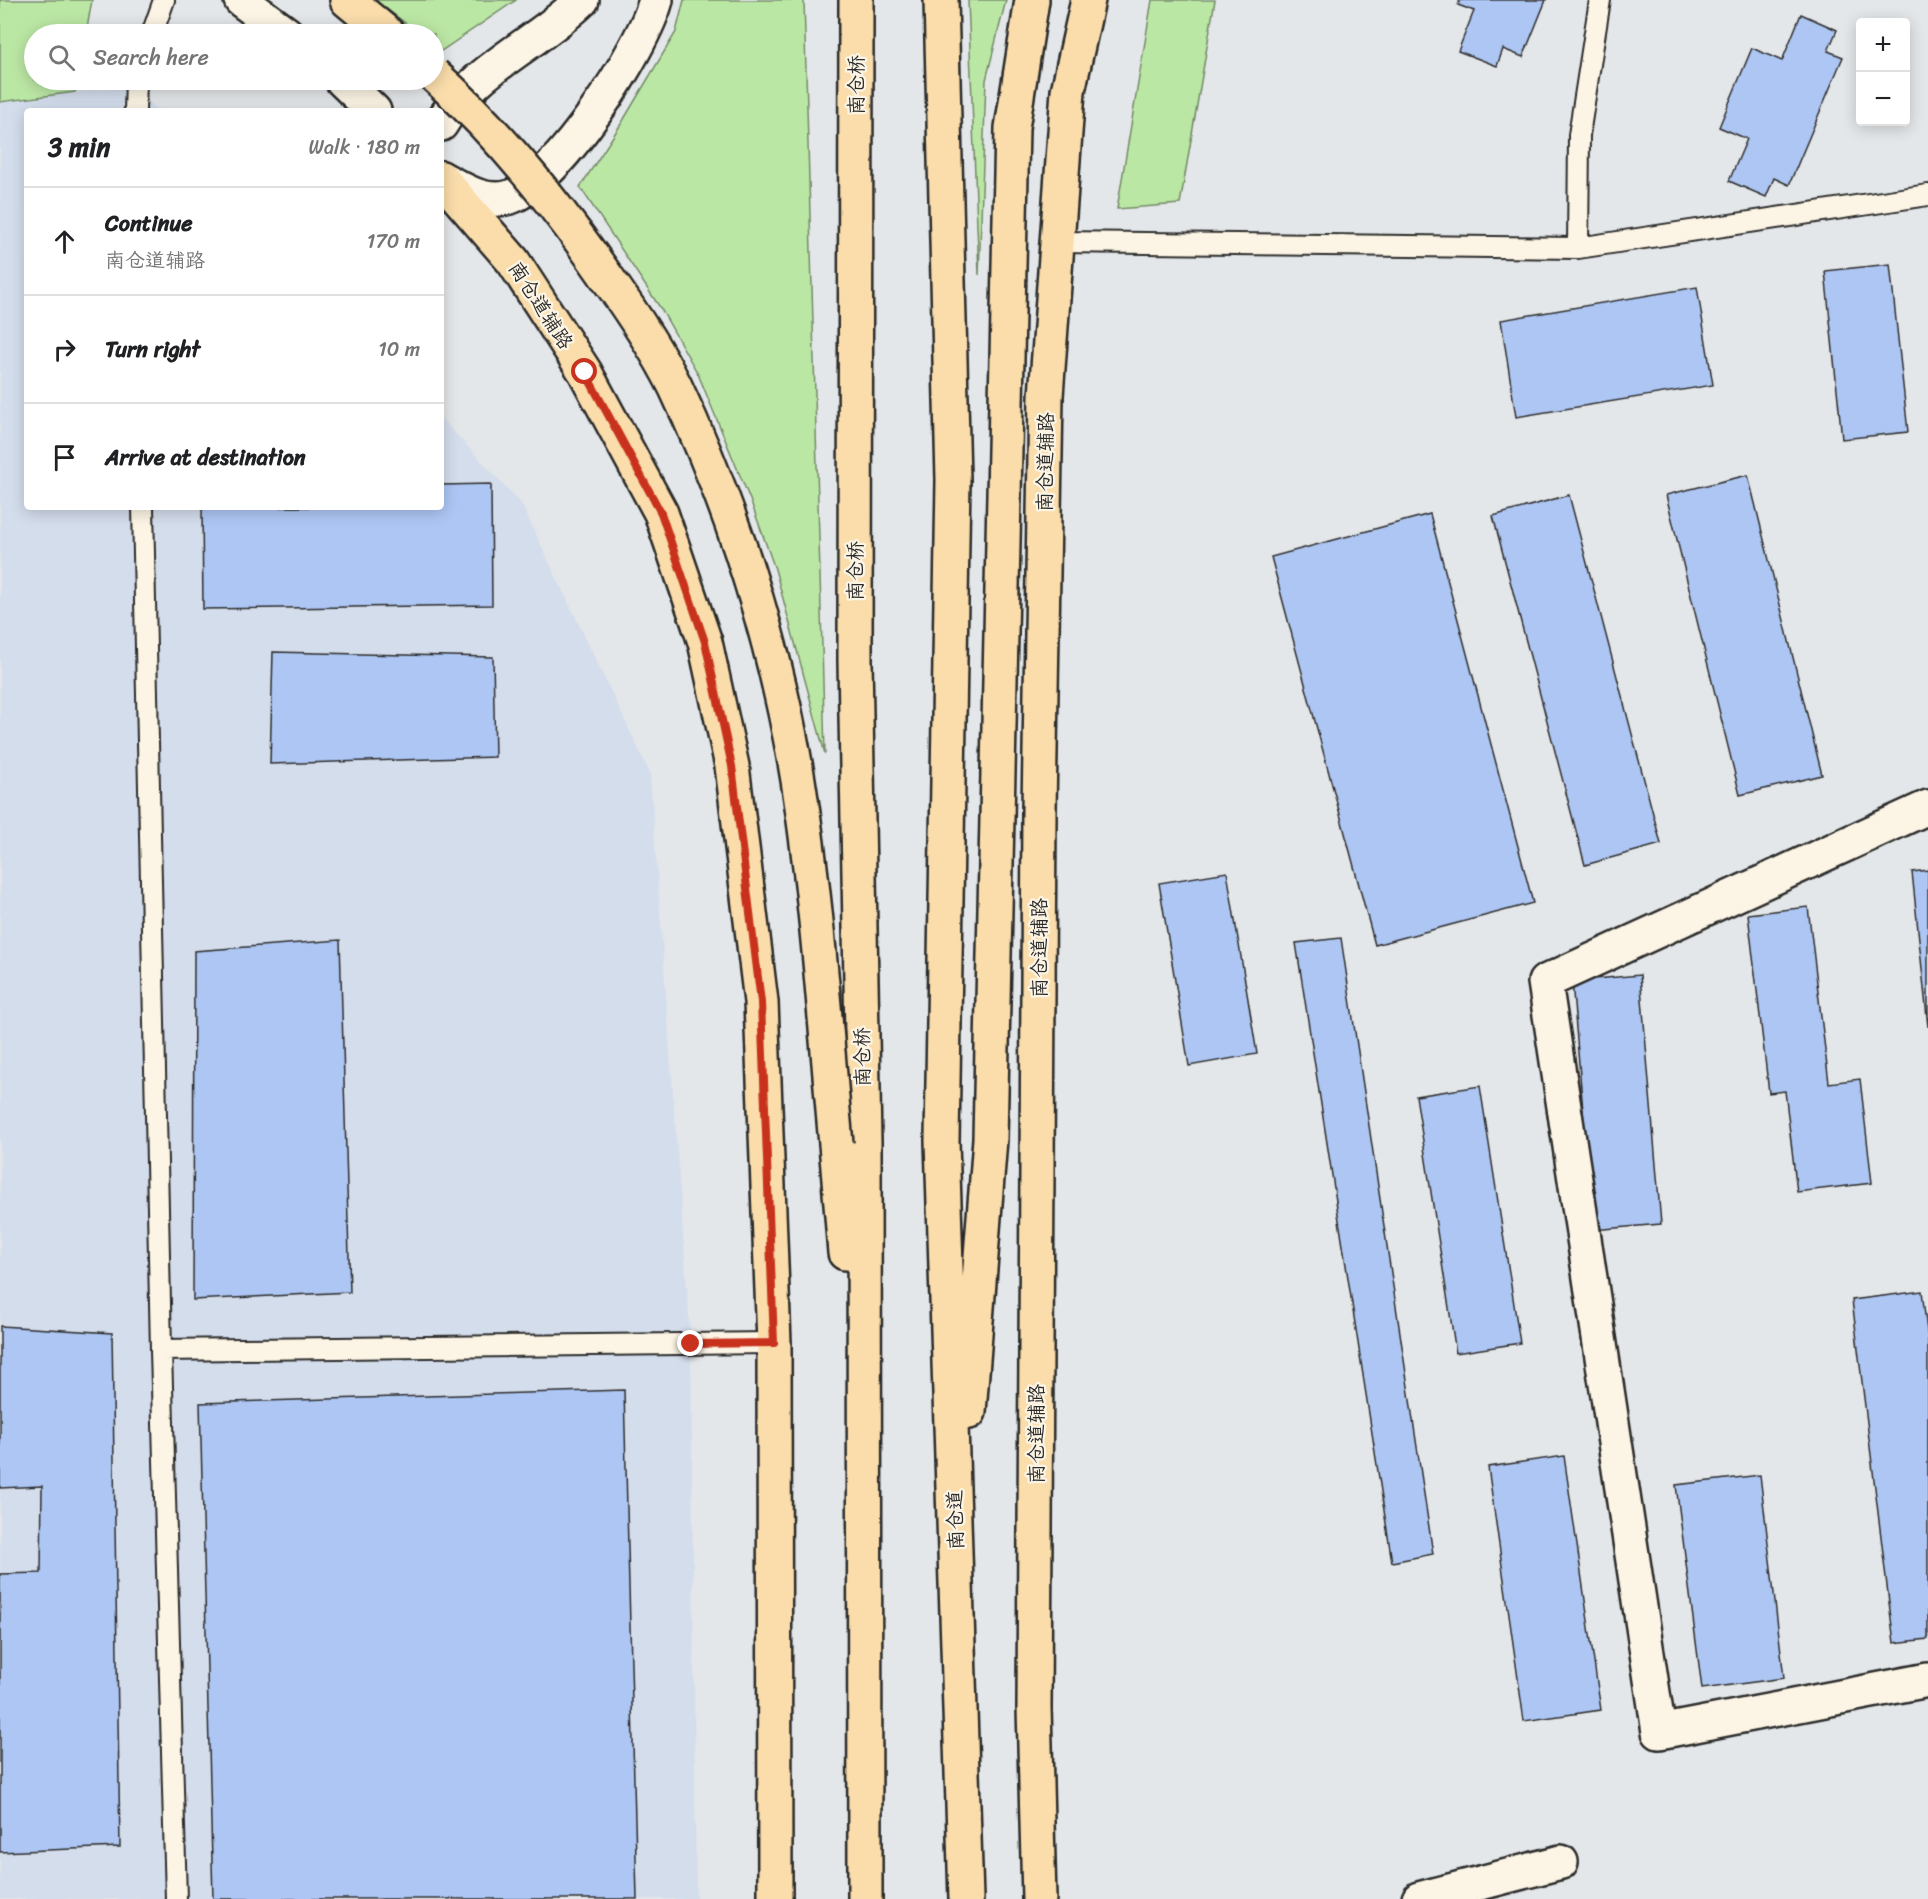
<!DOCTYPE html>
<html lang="en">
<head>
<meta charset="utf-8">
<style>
	body { margin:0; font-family:Sriracha,"LXGW WenKai TC",sans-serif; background:#f6f6f6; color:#202124 }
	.controls { position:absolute; right:18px; top:18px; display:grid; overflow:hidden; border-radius:6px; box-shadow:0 3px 15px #0003 }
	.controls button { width:54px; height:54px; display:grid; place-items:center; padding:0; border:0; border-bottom:2px solid #e0e0e0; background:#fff; color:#202124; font:30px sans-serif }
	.stop { position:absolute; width:18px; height:18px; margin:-14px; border:4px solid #c8321e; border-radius:50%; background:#fff }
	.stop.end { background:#c8321e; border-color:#fff; box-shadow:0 2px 6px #0008 }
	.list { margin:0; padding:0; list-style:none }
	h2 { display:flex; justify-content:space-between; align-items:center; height:78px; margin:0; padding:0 24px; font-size:26px }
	h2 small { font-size:20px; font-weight:400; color:#757577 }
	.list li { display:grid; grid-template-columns:39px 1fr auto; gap:18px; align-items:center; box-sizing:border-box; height:108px; padding:0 24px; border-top:2px solid #e0e0e0 }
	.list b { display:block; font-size:22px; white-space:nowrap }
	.list p { margin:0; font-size:20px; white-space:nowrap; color:#757577 }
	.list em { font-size:20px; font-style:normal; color:#757577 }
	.icon { flex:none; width:33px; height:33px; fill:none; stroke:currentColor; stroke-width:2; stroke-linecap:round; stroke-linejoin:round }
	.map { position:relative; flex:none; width:1928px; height:1899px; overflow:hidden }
	.search { position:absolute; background:#fff; box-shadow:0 3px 15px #0003; left:24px; top:24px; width:420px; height:66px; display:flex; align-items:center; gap:15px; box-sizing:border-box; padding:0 21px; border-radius:33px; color:#757577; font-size:22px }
	.panel { position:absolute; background:#fff; box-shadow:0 3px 15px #0003; left:24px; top:108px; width:420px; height:402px; border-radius:6px }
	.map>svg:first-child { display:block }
	.built { fill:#d4ddec }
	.green { fill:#bbe7a4; stroke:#738968; stroke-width:1.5 }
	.building { fill:#adc6f3; stroke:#2b2b2b; stroke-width:1.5 }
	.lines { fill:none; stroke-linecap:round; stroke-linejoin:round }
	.lane-casing { stroke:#2b2b2b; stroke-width:24 }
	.street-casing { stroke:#2b2b2b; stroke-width:38 }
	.secondary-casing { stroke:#2b2b2b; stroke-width:38 }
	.primary-casing { stroke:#2b2b2b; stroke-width:38 }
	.highway-casing { stroke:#2b2b2b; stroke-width:38 }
	.lane { stroke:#fcf5e5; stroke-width:20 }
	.street { stroke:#fcf5e5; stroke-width:33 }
	.secondary { stroke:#fcf5e5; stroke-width:33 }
	.primary { stroke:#faddab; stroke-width:33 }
	.highway { stroke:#faddab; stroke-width:33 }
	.highway-bridge-casing { stroke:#2b2b2b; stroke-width:38; stroke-linecap:butt }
	.highway-bridge { stroke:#faddab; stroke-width:33 }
	.route { stroke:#c8321e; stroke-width:8 }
	.labels { text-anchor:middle; stroke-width:4.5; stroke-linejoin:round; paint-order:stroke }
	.street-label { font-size:20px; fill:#2b2b2b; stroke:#fcf5e5 }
</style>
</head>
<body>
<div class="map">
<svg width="1928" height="1899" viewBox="0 0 1928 1899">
	<rect width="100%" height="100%" fill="#e4e7e9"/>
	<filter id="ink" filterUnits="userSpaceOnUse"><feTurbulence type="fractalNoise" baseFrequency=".0167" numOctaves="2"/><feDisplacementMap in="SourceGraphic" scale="12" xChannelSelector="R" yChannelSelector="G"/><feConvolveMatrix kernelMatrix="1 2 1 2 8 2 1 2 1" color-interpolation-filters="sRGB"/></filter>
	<g filter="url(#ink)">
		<path class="built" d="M134 85 158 111H27V507H441V418L521 503 650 773 691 1344 696 1899H0V102Z"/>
		<path class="green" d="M0 0H92L86 34H34V80H77L75 92 0 102Z
			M375 0H516L441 51 434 45V34H420Z
			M684 0H804L825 754 775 569 751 502 698 374 661 309 580 187 621 124 676 32Z
			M968 0H1006L986 80 979 275Z
			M1152 0H1215L1180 204 1117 209Z"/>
		<path class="building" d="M1460 0H1546L1523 57 1503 49 1497 66 1458 51 1474 11 1458 5Z
			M1801 14 1837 30 1828 51 1843 57 1789 185 1774 178 1766 197 1729 181 1747 139 1719 127 1752 48 1782 61Z
			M1890 264 1908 432 1842 439 1825 271Z
			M1697 287 1713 385 1516 417 1501 320Z
			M1748 475 1822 775 1740 795 1666 495Z
			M491 484 492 605 203 609 202 507H441V485Z
			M1569 495 1661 844 1585 865 1493 516Z
			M1430 514 1533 903 1375 945 1271 557Z
			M273 652 493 657 495 757 270 764Z
			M1928 870V1027L1912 872Z
			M1227 872 1257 1054 1189 1066 1159 883Z
			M1808 907 1829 1083 1860 1079 1872 1183 1797 1192 1785 1091 1769 1093 1748 914Z
			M1341 938 1433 1554 1392 1562 1296 943Z
			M340 940 350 1292 193 1300 194 951Z
			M1640 975 1661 1224 1593 1230 1572 981Z
			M1480 1086 1520 1343 1456 1353 1416 1096Z
			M1922 1291 1928 1339V1639L1894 1643 1852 1300Z
			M0 1326 112 1333 120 1847 0 1852V1574L41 1573 42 1486 0 1488Z
			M624 1390 637 1899H213L200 1403Z
			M1564 1456 1601 1710 1524 1721 1488 1467Z
			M1760 1475 1784 1678 1702 1689 1676 1485Z"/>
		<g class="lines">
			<g class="lane-casing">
				<path id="lane" d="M152 34 164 0
					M135 111 136 80
					M1057 242 1578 248 1579 135 1600 0
					M1578 248 1928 195
					M143 507 161 1350 774 1343
					M161 1350 176 1899"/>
			</g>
			<g class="street-casing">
				<path id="street" d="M1928 807 1545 982 1659 1732 1928 1680
					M1419 1899 1561 1862"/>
			</g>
			<g class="secondary-casing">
				<path id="secondary" d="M241 0 287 34
					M342 80 374 111
					M441 124C474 68 537 44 582 0
					M441 178C462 189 485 205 510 197 558 181 643 49 656 0"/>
			</g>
			<g class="primary-casing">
				<path id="primary" d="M441 178 513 261 585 372 661 513 705 642 732 766 761 1002 774 1343 775 1899
					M1039 1899 1034 1707 1039 810 1046 396 1068 91 1088 0"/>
			</g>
			<g class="highway-casing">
				<path id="highway" d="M347 0 388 34
					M856 0 855 661 864 1142 865 1899
					M941 0 953 480 942 1141 966 1899
					M836 1144 845 1253
					M969 1412 990 1139 1012 128 1032 0"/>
			</g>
			<use href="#lane" class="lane"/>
			<use href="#street" class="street"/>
			<use href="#secondary" class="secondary"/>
			<use href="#primary" class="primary"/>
			<use href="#highway" class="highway"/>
			<g class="highway-bridge-casing">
				<path id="highway-bridge" d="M434 75C500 134 556 204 606 276 631 311 656 348 675 386 734 511 775 643 798 780 817 900 825 1023 836 1144"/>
			</g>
			<use href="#highway-bridge" class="highway-bridge"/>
		</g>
	</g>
	<g class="lines" filter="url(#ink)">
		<path class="route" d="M585 372 661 513 705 642 732 766 761 1002 774 1343 691 1344"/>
	</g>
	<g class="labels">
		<g class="street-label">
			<text transform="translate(856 85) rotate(-90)" y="7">南仓桥</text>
			<text transform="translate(541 305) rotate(57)" y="7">南仓道辅路</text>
			<text transform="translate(1045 462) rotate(-89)" y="7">南仓道辅路</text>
			<text transform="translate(855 571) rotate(-90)" y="7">南仓桥</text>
			<text transform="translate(1039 948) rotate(-90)" y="7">南仓道辅路</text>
			<text transform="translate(862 1057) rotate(-91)" y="7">南仓桥</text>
			<text transform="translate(1036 1434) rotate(-90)" y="7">南仓道辅路</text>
			<text transform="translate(955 1520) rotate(-92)" y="7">南仓道</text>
		</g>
	</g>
</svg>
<div class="controls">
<button>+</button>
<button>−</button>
</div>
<div class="stop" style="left:585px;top:372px"></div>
<div class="stop end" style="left:691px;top:1344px"></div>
<div class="search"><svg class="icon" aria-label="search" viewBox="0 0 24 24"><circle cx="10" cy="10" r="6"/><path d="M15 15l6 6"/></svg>Search here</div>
<section class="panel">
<h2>3 min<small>Walk · 180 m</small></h2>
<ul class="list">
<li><svg class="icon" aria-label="ahead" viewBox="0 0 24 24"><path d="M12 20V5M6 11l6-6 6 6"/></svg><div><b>Continue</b><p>南仓道辅路</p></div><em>170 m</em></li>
<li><svg class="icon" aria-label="right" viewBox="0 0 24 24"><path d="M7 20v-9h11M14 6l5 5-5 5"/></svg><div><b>Turn right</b></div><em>10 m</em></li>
<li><svg class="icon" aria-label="arrive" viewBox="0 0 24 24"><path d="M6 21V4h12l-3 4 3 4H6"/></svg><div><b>Arrive at destination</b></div></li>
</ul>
</section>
</div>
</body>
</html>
